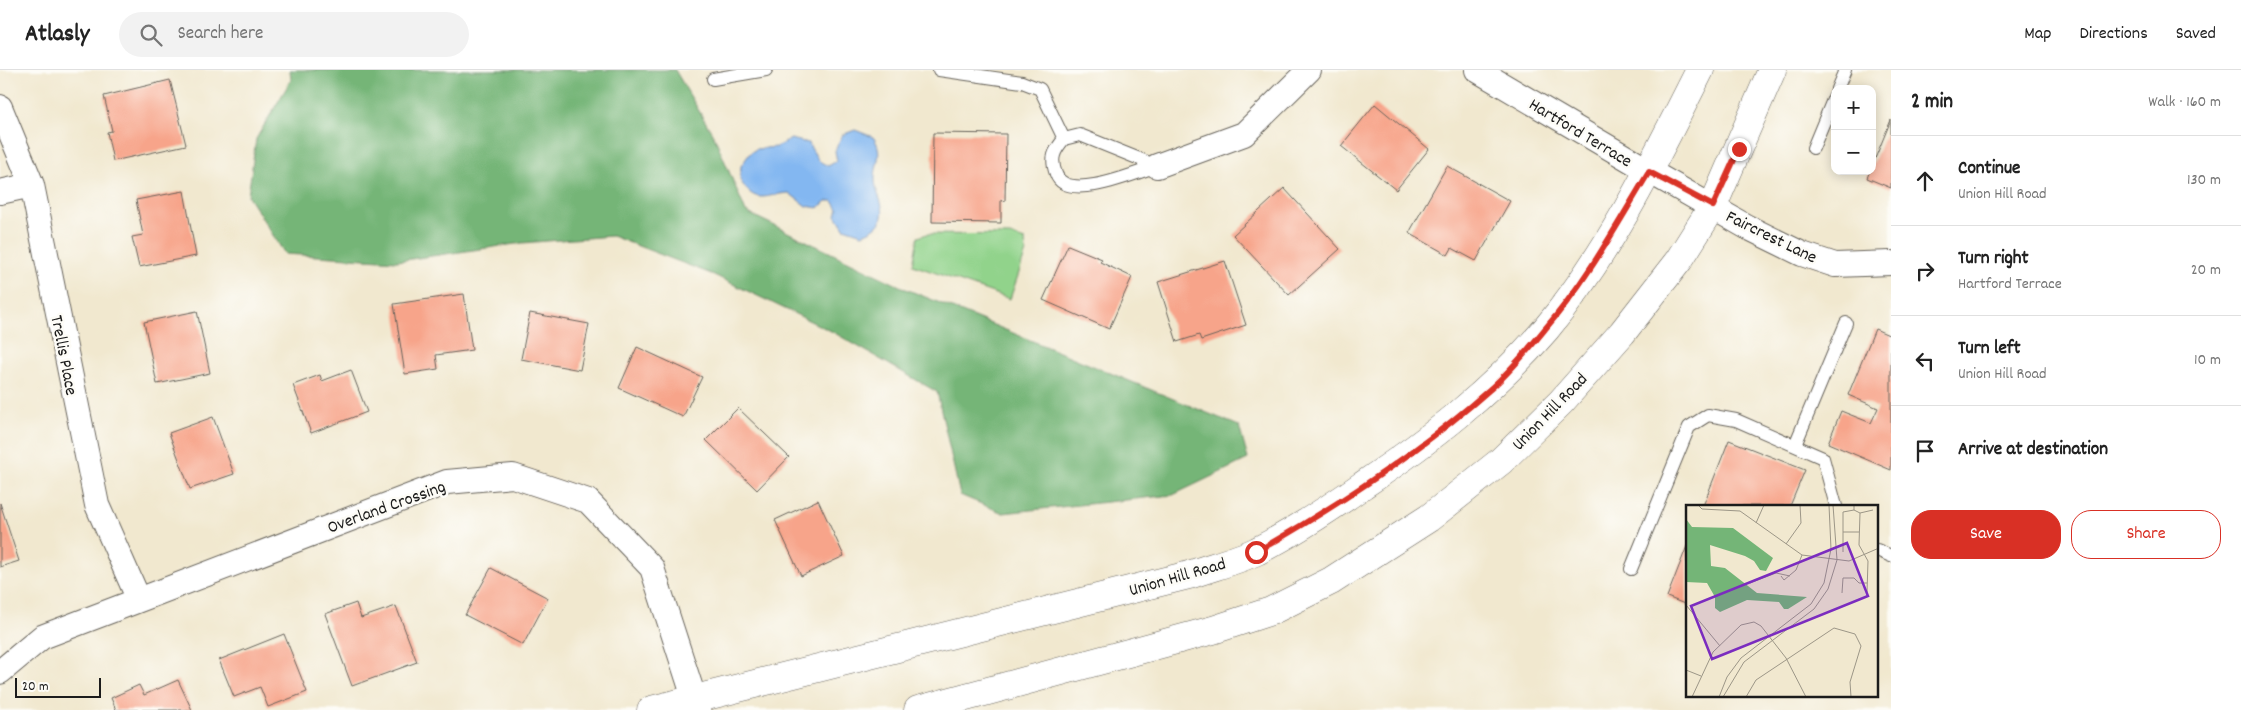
<!DOCTYPE html>
<html lang="en">
<head>
<meta charset="utf-8">
<style>
	body { margin:0; font-family:Dekko,sans-serif; background:#f2f2f2; color:#222 }
	.controls { position:absolute; right:15px; top:15px; display:grid; overflow:hidden; border-radius:10px; box-shadow:0 2px 12px #0003 }
	.controls button { width:45px; height:45px; display:grid; place-items:center; padding:0; border:0; border-bottom:1px solid #e0e0e0; background:#fff; color:#222; font:25px sans-serif }
	.scale { position:absolute; left:15px; bottom:12px; width:86px; box-sizing:border-box; padding-left:5px; border:2px solid #1c1c1c; border-top:0; font-size:14px; line-height:18px; white-space:nowrap; color:#1c1c1c; -webkit-text-stroke:4px #fdfcf7; paint-order:stroke }
	.stop { position:absolute; width:15px; height:15px; margin:-11px; border:4px solid #d93025; border-radius:50%; background:#fff }
	.stop.end { background:#d93025; border-color:#fff; box-shadow:0 1px 5px #0008 }
	.list { margin:0; padding:0; list-style:none }
	h2 { display:flex; justify-content:space-between; align-items:center; height:65px; margin:0; padding:0 20px; font-size:21px }
	h2 small { font-size:16px; font-weight:400; color:#767676 }
	.list li { display:grid; grid-template-columns:32px 1fr auto; gap:15px; align-items:center; box-sizing:border-box; height:90px; padding:0 20px; border-top:1px solid #e0e0e0 }
	.list b { display:block; font-size:19px; white-space:nowrap }
	.list p { margin:0; font-size:16px; white-space:nowrap; color:#767676 }
	.list em { font-size:16px; font-style:normal; color:#767676 }
	.actions { display:flex; gap:10px; padding:15px 20px }
	.actions a { flex:1; padding:11px 0; border:1px solid #d93025; border-radius:20px; text-align:center; font-size:18px; color:#d93025 }
	.actions .main { background:#d93025; color:#fff }
	.icon { flex:none; width:28px; height:28px; fill:none; stroke:currentColor; stroke-width:2; stroke-linecap:round; stroke-linejoin:round }
	.map { position:relative; flex:none; width:1891px; height:640px; overflow:hidden }
	header { display:flex; align-items:center; gap:30px; box-sizing:border-box; height:70px; padding:0 25px; background:#fff; border-bottom:1px solid #e0e0e0 }
	header strong { font-size:24px }
	nav { display:flex; gap:28px; margin-inline-start:auto; font-size:18px }
	.search { width:350px; height:45px; background:#f2f2f2; display:flex; align-items:center; gap:12px; box-sizing:border-box; padding:0 18px; border-radius:28px; color:#767676; font-size:19px }
	main { display:flex }
	aside { flex:1; background:#fff }
	.map>svg:first-child { display:block }
	.green { fill:#91d38b; stroke:#567854 }
	.forest { fill:#74b577; stroke:#48684a }
	.water { fill:#83b7f1; stroke:#506a86 }
	.building { fill:#f7a48a }
	.lines { fill:none; stroke-linecap:round; stroke-linejoin:round }
	.lane-casing { stroke:#67635b; stroke-width:14 }
	.street-casing { stroke:#67635b; stroke-width:26 }
	.secondary-casing { stroke:#67635b; stroke-width:29 }
	.lane { stroke:#fff; stroke-width:12 }
	.street { stroke:#fff; stroke-width:24 }
	.secondary { stroke:#fff; stroke-width:28 }
	.route { stroke:#d93025; stroke-width:6 }
	.labels { text-anchor:middle; stroke-width:5; stroke-linejoin:round; paint-order:stroke }
	.street-label { font-size:18px; fill:#1c1c1c; stroke:#fdfcf7 }
	.inset-road { fill:none; stroke:#9c9687; stroke-width:1 }
	.view { fill:#7b2cbf; fill-opacity:0.15; stroke:#7b2cbf; stroke-width:2.5 }
	.inset-edge { fill:none; stroke:#1c1c1c; stroke-width:2.5 }
</style>
</head>
<body>
<header>
<strong>Atlasly</strong>
<div class="search"><svg class="icon" aria-label="search" viewBox="0 0 24 24"><circle cx="10" cy="10" r="6"/><path d="M15 15l6 6"/></svg>Search here</div>
<nav><a>Map</a><a>Directions</a><a>Saved</a></nav>
</header>
<main>
<div class="map">
<svg width="1891" height="640" viewBox="0 0 1891 640">
	<rect width="100%" height="100%" fill="#fdfcf7"/>
	<filter id="ink" filterUnits="userSpaceOnUse"><feTurbulence type="fractalNoise" baseFrequency=".02" numOctaves="2"/><feDisplacementMap in="SourceGraphic" scale="10" xChannelSelector="R" yChannelSelector="G"/><feConvolveMatrix kernelMatrix="1 2 1 2 8 2 1 2 1" color-interpolation-filters="sRGB"/></filter>
	<filter id="wash" filterUnits="userSpaceOnUse"><feTurbulence type="fractalNoise" baseFrequency=".0096" numOctaves="4" result="noise"/><feDisplacementMap in="SourceGraphic" scale="20" xChannelSelector="R" yChannelSelector="G"/><feGaussianBlur stdDeviation="1.12" result="paint"/><feColorMatrix in="noise" values="0 0 0 0 0 0 0 0 0 0 0 0 0 0 0 0 0 1.4 0 .05"/><feComposite in="paint" operator="in"/></filter>
	<g filter="url(#wash)">
		<rect width="100%" height="100%" fill="#f1e8cf"/>
		<path class="green" d="M927 164 1010 165 1025 170 1026 182 1010 229 913 195 918 167Z"/>
		<path class="forest" d="M290 0H675L715 68 746 142 906 219 1239 356 1248 389 1173 425 1003 443 960 425 937 322 833 262 714 205 612 166 522 173 397 191 285 184 248 126 256 69 291 10Z"/>
		<path class="water" d="M855 60 873 67C885 83 874 94 875 112 876 124 885 135 882 147 880 157 870 161 862 164L844 158 836 145 838 139 833 131H826L818 138 806 136 789 123C766 124 756 137 740 110L741 96 750 83 756 79 776 77 791 69 808 73 819 91 828 96 837 91 835 81 842 65Z"/>
		<g id="blocks">
			<path class="building" d="M170 10 186 75 113 91 107 62 112 61 104 26Z
				M1375 34 1429 79 1396 120 1341 76Z
				M1891 50V118L1867 108 1870 101H1872V96Z
				M933 63 1006 64 1005 131 1001 130V153L932 152Z
				M1447 96 1510 131 1476 191 1452 178 1448 185 1409 163Z
				M1284 118 1340 179 1289 225 1233 165Z
				M184 121 196 186 139 197 132 167 143 165 136 130Z
				M1068 175 1102 189 1100 192 1132 207 1109 259 1043 230Z
				M1225 191 1246 255 1201 270 1199 265 1177 272 1158 212Z
				M464 224 472 280 436 285 438 299 405 304 394 234Z
				M197 241 210 303 157 314 144 252Z
				M530 243 589 254 580 300 521 289Z
				M1875 259 1891 266V400L1828 373 1841 341 1871 353 1878 338 1848 325Z
				M637 277 702 307 683 347 619 318Z
				M351 300 367 342 311 363 293 315 320 305 322 311Z
				M738 338 789 387 757 420 706 370Z
				M213 347 234 404 190 419 169 363Z
				M1729 370 1805 400 1790 436H1703Z
				M818 430 844 486 801 506 775 450Z
				M0 433 19 491 0 497Z
				M1687 476V535L1667 527Z
				M491 498 548 528 523 575 465 545Z
				M356 533 361 548 396 536 417 592 352 616 325 544Z
				M284 564 307 622 268 637 260 617 234 627 219 590Z
				M178 610 192 640H116L111 628 139 615 144 625Z"/>
		</g>
	</g>
	<g filter="url(#ink)">
		<use href="#blocks" fill-opacity="0" stroke="#67635b" stroke-width="1"/>
		<g class="lines">
			<g class="lane-casing">
				<path id="lane" d="M939 0 1022 12 1040 19 1064 69 1080 65 1157 96
					M713 9 766 0
					M1837 19 1845 0
					M1064 69C1054 81 1050 88 1056 104 1066 133 1136 103 1157 96
					M1813 78 1835 25
					M1795 375 1846 253
					M1877 480 1891 486
					M1631 499 1689 357 1708 345 1736 350 1823 388 1836 436"/>
			</g>
			<g class="street-casing">
				<path id="street" d="M1477 0 1649 101 1747 157 1802 184 1835 195 1891 193
					M0 37 32 115 97 435 139 530
					M1157 96 1244 64 1309 0
					M0 122 32 115
					M0 602 42 567 139 530 447 412 513 406 588 431 652 498 698 640"/>
			</g>
			<g class="secondary-casing">
				<path id="secondary" d="M651 640 1189 505C1211 497 1236 491 1257 481 1294 462 1329 439 1363 415 1430 370 1493 321 1546 259 1610 182 1655 89 1700 0
					M918 640 1213 560 1271 541 1331 511 1429 448 1501 391 1561 332 1622 263 1679 190 1713 136 1772 0"/>
			</g>
			<use href="#lane" class="lane"/>
			<use href="#street" class="street"/>
			<use href="#secondary" class="secondary"/>
		</g>
	</g>
	<g class="lines" filter="url(#ink)">
		<path class="route" d="M1256 482C1337 436 1418 383 1489 320 1509 303 1528 280 1545 259 1586 212 1617 155 1649 102L1713 136 1739 79"/>
	</g>
	<g class="labels">
		<g class="street-label">
			<text transform="translate(1581 62) rotate(31)" y="6">Hartford Terrace</text>
			<text transform="translate(1772 166) rotate(26)" y="6">Faircrest Lane</text>
			<text transform="translate(65 285) rotate(79)" y="6">Trellis Place</text>
			<text transform="translate(1549 341) rotate(-46)" y="6">Union Hill Road</text>
			<text transform="translate(386 436) rotate(-20)" y="6">Overland Crossing</text>
			<text transform="translate(1177 506) rotate(-16)" y="6">Union Hill Road</text>
		</g>
	</g>
	<g transform="translate(1686 435)">
		<rect width="192" height="192" fill="#f1e8cf"/>
		<path d="M0 14 6 22 47 23 87 53 80 66 74 65 68 56 59 51 24 40 25 61 39 63 71 88 121 92 102 104H98L93 97 61 95 34 107 29 103V92L21 78 0 77Z" fill="#74b577"/>
		<path class="inset-road" d="M12 0 16 4 54 6 116 50 163 56 193 43M168 5 174 8 187 5M174 8 173 40 182 56 181 87M70 18 78 0M157 27H173M100 39 115 18 114 0M157 47V7L168 5V0M95 71 98 75 110 65 116 50M64 78 90 68 104 71M156 88 157 73H168L173 78H181M0 100 34 141M0 165 15 171M6 192 27 147 55 120 68 117 75 121 100 153 120 192M33 192 41 172 55 153 125 99 138 78 145 44 143 0M37 192 58 157 128 104 142 84 151 55 147 0M60 192 70 175 148 123 169 129 175 141 164 177 165 192"/>
		<path class="view" d="M161 38 182 91 26 154 5 101Z"/>
		<rect width="192" height="192" class="inset-edge"/>
	</g>
</svg>
<div class="controls">
<button>+</button>
<button>−</button>
</div>
<div class="scale">20 m</div>
<div class="stop" style="left:1256px;top:482px"></div>
<div class="stop end" style="left:1739px;top:79px"></div>
</div>
<aside>
<h2>2 min<small>Walk · 160 m</small></h2>
<ul class="list">
<li><svg class="icon" aria-label="ahead" viewBox="0 0 24 24"><path d="M12 20V5M6 11l6-6 6 6"/></svg><div><b>Continue</b><p>Union Hill Road</p></div><em>130 m</em></li>
<li><svg class="icon" aria-label="right" viewBox="0 0 24 24"><path d="M7 20v-9h11M14 6l5 5-5 5"/></svg><div><b>Turn right</b><p>Hartford Terrace</p></div><em>20 m</em></li>
<li><svg class="icon" aria-label="left" viewBox="0 0 24 24"><path d="M17 20v-9H6M10 6l-5 5 5 5"/></svg><div><b>Turn left</b><p>Union Hill Road</p></div><em>10 m</em></li>
<li><svg class="icon" aria-label="arrive" viewBox="0 0 24 24"><path d="M6 21V4h12l-3 4 3 4H6"/></svg><div><b>Arrive at destination</b></div></li>
</ul>
<div class="actions"><a class="main">Save</a><a>Share</a></div>
</aside>
</main>
</body>
</html>
